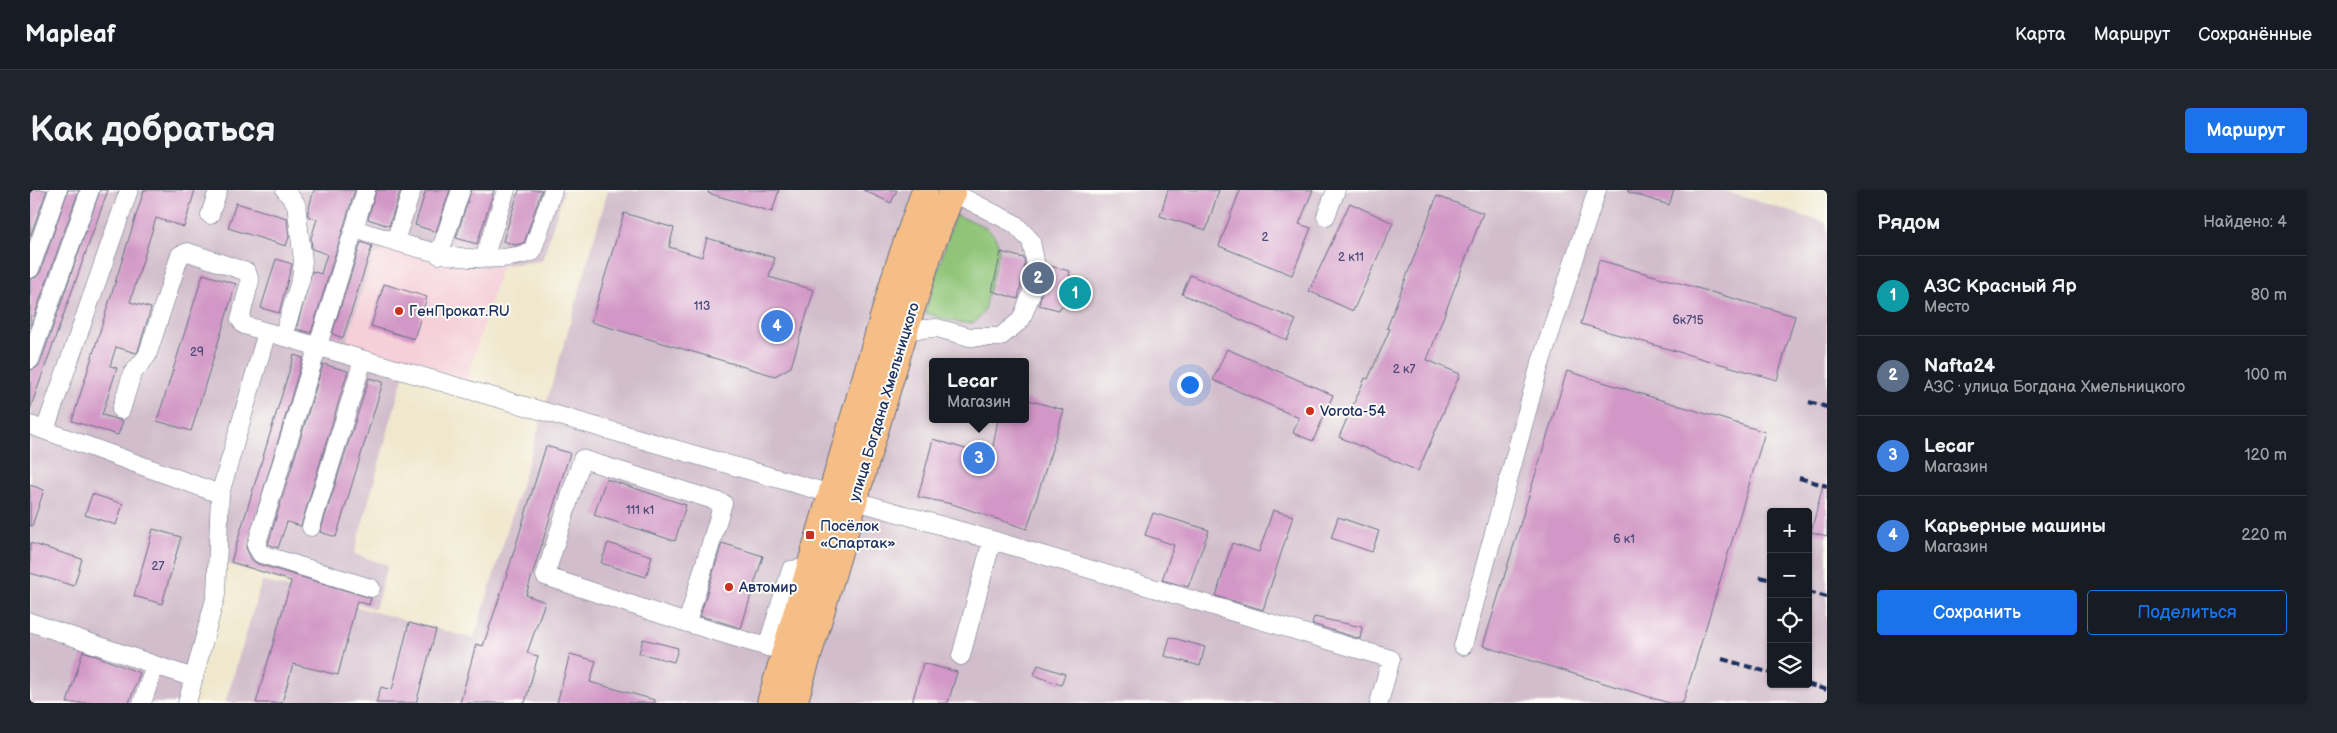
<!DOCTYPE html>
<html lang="ru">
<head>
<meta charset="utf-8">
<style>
	body { margin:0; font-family:"Balsamiq Sans",sans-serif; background:#20242c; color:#f1f3f6 }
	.controls { position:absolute; right:15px; bottom:15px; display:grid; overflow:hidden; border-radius:5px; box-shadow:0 1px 4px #0004 }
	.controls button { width:45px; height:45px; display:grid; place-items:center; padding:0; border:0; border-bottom:1px solid #363941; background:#171b24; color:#f1f3f6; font:25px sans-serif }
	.you { position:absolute; left:1159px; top:194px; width:18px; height:18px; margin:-12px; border:4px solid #fff; border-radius:50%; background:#1a73e8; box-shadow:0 0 0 8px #1a73e833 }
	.badge { display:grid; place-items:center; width:32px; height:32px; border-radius:50%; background:#1a73e8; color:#fff; font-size:16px; font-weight:700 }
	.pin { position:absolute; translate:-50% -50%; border:2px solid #fff; box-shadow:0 1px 5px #0006 }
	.popup { position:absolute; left:899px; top:168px; width:100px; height:65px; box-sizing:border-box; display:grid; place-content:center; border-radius:5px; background:#171b24; filter:drop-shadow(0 1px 4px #0005); font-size:16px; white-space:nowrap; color:#9ea1a6 }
	.popup b { font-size:19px; color:#f1f3f6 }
	.popup::after { content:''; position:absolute; left:50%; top:100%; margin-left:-10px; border:10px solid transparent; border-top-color:#171b24 }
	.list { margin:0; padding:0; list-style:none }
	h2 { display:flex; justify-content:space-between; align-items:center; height:65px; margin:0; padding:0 20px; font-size:21px }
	h2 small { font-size:16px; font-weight:400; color:#9ea1a6 }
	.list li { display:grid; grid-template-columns:32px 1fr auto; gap:15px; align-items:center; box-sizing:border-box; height:80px; padding:0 20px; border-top:1px solid #363941 }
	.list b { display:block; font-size:19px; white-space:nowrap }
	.list p { margin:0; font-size:16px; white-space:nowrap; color:#9ea1a6 }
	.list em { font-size:16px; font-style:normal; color:#9ea1a6 }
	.actions { display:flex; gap:10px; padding:15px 20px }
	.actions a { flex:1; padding:11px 0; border:1px solid #1a73e8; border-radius:5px; text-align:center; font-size:18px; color:#1a73e8 }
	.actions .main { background:#1a73e8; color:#fff }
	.icon { flex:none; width:28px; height:28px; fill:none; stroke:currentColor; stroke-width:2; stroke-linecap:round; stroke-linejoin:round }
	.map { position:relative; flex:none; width:1797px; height:513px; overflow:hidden; border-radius:5px }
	header { display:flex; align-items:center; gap:30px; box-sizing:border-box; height:70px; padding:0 25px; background:#171b24; border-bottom:1px solid #363941 }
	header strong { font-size:24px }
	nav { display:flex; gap:28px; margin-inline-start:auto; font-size:18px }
	.intro { display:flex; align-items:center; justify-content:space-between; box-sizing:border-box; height:120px; padding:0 30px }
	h1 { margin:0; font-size:35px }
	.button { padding:12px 22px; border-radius:5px; background:#1a73e8; color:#fff; font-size:18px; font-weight:700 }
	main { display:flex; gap:30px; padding:0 30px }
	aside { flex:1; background:#171b24; border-radius:5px; box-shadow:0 1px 4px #0004 }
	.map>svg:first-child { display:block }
	.built { fill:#f5cfd9 }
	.industrial { fill:#d1bdcb; fill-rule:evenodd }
	.green { fill:#90c578; stroke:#567a6b }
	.building { fill:#d297c6 }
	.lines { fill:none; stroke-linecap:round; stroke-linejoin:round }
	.minor-casing { stroke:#667085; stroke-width:19 }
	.highway-casing { stroke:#667085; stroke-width:28 }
	.minor { stroke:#fff; stroke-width:18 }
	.highway { stroke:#f6be87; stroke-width:26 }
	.rail { stroke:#1b2f5e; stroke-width:4; stroke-dasharray:8 4; stroke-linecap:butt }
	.poi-dot { fill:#c8321e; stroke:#fdfcf7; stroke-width:2 }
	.labels { text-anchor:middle; stroke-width:4; stroke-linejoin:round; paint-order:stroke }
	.number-label { font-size:12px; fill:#494978 }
	.poi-label { font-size:15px; fill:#1b2f5e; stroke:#fdfcf7; text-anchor:start }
	.street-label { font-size:15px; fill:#1b2f5e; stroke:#fdfcf7 }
</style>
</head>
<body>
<header>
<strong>Mapleaf</strong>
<nav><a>Карта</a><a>Маршрут</a><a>Сохранённые</a></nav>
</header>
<div class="intro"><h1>Как добраться</h1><a class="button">Маршрут</a></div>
<main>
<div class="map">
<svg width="1797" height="513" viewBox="0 0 1797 513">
	<rect width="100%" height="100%" fill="#fdfcf7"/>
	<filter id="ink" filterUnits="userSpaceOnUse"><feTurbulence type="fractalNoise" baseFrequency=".02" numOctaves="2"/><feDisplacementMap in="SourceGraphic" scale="10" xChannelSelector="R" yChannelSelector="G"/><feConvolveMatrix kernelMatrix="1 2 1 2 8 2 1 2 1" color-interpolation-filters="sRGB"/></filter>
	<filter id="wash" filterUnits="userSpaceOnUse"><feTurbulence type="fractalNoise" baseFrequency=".0096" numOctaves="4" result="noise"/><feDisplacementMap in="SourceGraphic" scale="20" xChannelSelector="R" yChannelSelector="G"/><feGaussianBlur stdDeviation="1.12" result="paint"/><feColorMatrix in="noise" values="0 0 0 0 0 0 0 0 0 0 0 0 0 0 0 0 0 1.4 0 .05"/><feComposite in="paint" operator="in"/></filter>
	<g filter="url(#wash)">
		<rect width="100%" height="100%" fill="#f0e8ce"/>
		<path class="built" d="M361 59 472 75 436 191 316 154 343 65Z"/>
		<path class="industrial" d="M0 0H534L512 71 455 77 361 59 343 65 316 154 377 173 324 364 358 375 345 419 187 371 148 513H0Z
			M578 0H1691L1797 33V513H195L232 391 444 449 533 158ZM903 172H995V229H903ZM1741 322H1778V494H1741Z"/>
		<path class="green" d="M925 25C945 33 968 36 969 62L953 123 944 133H929L895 123Z"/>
		<g id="blocks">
			<path class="building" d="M2 0H17L0 47V5Z
				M38 0H49L0 138V89L6 87 10 83Z
				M70 0H78L0 219V180L6 178 10 174Z
				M114 0H165L154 37 126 28 100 112 121 118 108 161 106 163 86 157 80 176 87 178 72 225 93 231 88 245 42 231Z
				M284 0H325L281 143 266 139 282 81 291 84 297 64 282 59 281 48 287 29 278 26V21Z
				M346 0H371L359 36 338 29Z
				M396 0H420L406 42 385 35Z
				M441 0H464L447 54 426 48Z
				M489 0H512L494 53 485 55 473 51Z
				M679 0H749L742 22 678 3Z
				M833 0H867L861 13Z
				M1138 0H1189L1176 40 1130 26Z
				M1210 0H1283L1269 34 1281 38 1262 85 1189 56Z
				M1598 0H1644L1639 15 1598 2Z
				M1407 6 1453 23 1397 170 1430 184 1388 281 1309 247 1335 188 1338 189 1360 139 1357 138Z
				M206 13 257 28 259 47 256 56 198 38Z
				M1320 13 1363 33 1323 121 1279 101Z
				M594 23 644 38 639 57 672 67 677 48 745 68 739 87 784 100 761 177 745 186 561 132Z
				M331 52 342 56 313 148 302 144Z
				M971 62 994 68 995 75 988 109 962 101Z
				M246 69 262 74 249 123 231 118Z
				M1569 70 1765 126 1747 190 1551 134Z
				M1016 75 1040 81 1039 86 1057 90 1049 120 1031 116 1029 120 1009 115Z
				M173 84 206 94 161 241 127 231Z
				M1160 85 1266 130 1257 150 1152 104Z
				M354 94 397 107 384 149 341 136Z
				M1197 159 1303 205 1283 251 1263 243 1269 228 1183 190Z
				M264 165 273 168 216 358 222 370 228 374 341 408 339 415 327 411 308 485 263 474 252 513H226L261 391 201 372Z
				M293 174 318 181 271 336 257 332 248 358 238 354Z
				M1537 181 1735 242 1653 513H1639L1453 456Z
				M339 188 353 192 306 347 290 342Z
				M995 209 1034 220 997 339 922 314 888 307 903 249 961 267 968 229H995Z
				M516 256 540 263 496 405 515 412 497 463 508 466 495 513H430L446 454 453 456 473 397Z
				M576 289 656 315 645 351 564 325Z
				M0 295 14 300 2 336H0Z
				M1793 295 1797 296V346L1781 342Z
				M62 304 93 314 86 335 55 325Z
				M1243 320 1263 326 1233 420 1186 406 1202 353 1229 362Z
				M1123 323 1179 340 1158 397 1132 390 1144 355 1115 345Z
				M1308 327 1349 341 1342 362 1301 348Z
				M123 339 151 347 132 414 104 406Z
				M0 353 52 369 44 396 0 383Z
				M578 353 622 366 616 387 571 373Z
				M692 353 733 366 711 438 670 426Z
				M1284 427 1332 437 1330 449 1282 434Z
				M379 433 406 440 386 513H346L351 497 362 500Z
				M1140 447 1175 457 1170 476 1135 466Z
				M613 449 648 458 644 472 609 463Z
				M53 461 110 483 99 513H37Z
				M540 464 566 471 560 492 625 510V513H527Z
				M893 473 927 482 918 513H882Z
				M1008 475 1035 484 1031 495 1004 485Z"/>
		</g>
	</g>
	<g filter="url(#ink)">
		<use href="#blocks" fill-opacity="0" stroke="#667085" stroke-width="1"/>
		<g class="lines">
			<g class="minor-casing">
				<path id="minor" d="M336 0 226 356 231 364 341 398
					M180 25 188 0
					M1296 26 1306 0
					M324 39C381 56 443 81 502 62L523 0
					M365 51 382 0
					M457 59 476 0
					M409 65 431 0
					M0 79 28 0
					M875 140 907 138 940 147H970L991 130 1001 105 1006 75 1001 51 985 34 922 2
					M253 147 271 88 273 71 266 14 255 0
					M0 170 60 0
					M91 220 102 184 117 166 150 65 158 62 217 82 220 91 210 129 214 135 237 142
					M0 235 190 304 186 405 157 513
					M15 240 99 0
					M190 304 237 142 962 350 1361 469 1349 513
					M281 337 333 170
					M0 432 125 475
					M657 433 693 313 552 269 515 386 657 433 737 457 756 460
					M1433 456 1508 181 1567 0
					M737 457 761 380 781 377
					M931 466 962 350
					M112 513 125 475 164 488"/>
			</g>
			<g class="highway-casing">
				<path id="highway" d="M740 513 867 80 895 0
					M764 513 875 140 901 57 923 0"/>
			</g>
			<use href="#minor" class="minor"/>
			<use href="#highway" class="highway"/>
			<path class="rail" d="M1779 212 1797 217
				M1769 288 1797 296
				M1730 387 1741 390
				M1778 402 1797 407
				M1692 469 1741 483
				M1777 494 1797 500"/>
		</g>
	</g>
	<g class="poi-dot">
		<circle cx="369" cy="121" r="5"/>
		<circle cx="1280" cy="221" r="5"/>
		<rect x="775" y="340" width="10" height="10" rx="2.5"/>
		<circle cx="699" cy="397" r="5"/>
	</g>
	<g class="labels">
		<g class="number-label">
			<text x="1235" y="51">2</text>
			<text x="1321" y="71">2 к11</text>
			<text x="672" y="120">113</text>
			<text x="1658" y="134">6к715</text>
			<text x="167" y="166">29</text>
			<text x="1374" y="183">2 к7</text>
			<text x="610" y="324">111 к1</text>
			<text x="1594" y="353">6 к1</text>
			<text x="128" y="380">27</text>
		</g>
		<g class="poi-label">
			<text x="379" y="126">ГенПрокат.RU</text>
			<text x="1290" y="226">Vorota-54</text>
			<text x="790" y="341">Посёлок<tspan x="790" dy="17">«Спартак»</tspan></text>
			<text x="709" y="402">Автомир</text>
		</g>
		<g class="street-label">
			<text transform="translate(854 212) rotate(-73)" y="5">улица Богдана Хмельницкого</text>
		</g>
	</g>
</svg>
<div class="controls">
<button>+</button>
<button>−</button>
<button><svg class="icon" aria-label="locate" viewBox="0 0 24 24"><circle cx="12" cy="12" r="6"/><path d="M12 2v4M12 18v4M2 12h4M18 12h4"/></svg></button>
<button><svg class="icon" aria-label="layers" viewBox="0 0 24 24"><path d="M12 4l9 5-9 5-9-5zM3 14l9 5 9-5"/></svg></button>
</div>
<div class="you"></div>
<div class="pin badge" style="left:1045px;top:103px;background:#0f9aa8">1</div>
<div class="pin badge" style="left:1008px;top:88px;background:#5c6f8a">2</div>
<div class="pin badge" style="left:949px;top:268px;background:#3f7fe0">3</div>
<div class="popup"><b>Lecar</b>Магазин</div>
<div class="pin badge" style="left:747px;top:136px;background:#3f7fe0">4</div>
</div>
<aside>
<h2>Рядом<small>Найдено: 4</small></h2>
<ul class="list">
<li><span class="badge" style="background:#0f9aa8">1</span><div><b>АЗС Красный Яр</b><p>Место</p></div><em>80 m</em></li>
<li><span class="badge" style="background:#5c6f8a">2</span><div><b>Nafta24</b><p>АЗС · улица Богдана Хмельницкого</p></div><em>100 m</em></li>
<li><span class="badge" style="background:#3f7fe0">3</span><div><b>Lecar</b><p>Магазин</p></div><em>120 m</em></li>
<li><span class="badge" style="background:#3f7fe0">4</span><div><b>Карьерные машины</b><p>Магазин</p></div><em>220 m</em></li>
</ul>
<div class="actions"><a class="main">Сохранить</a><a>Поделиться</a></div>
</aside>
</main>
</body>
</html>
